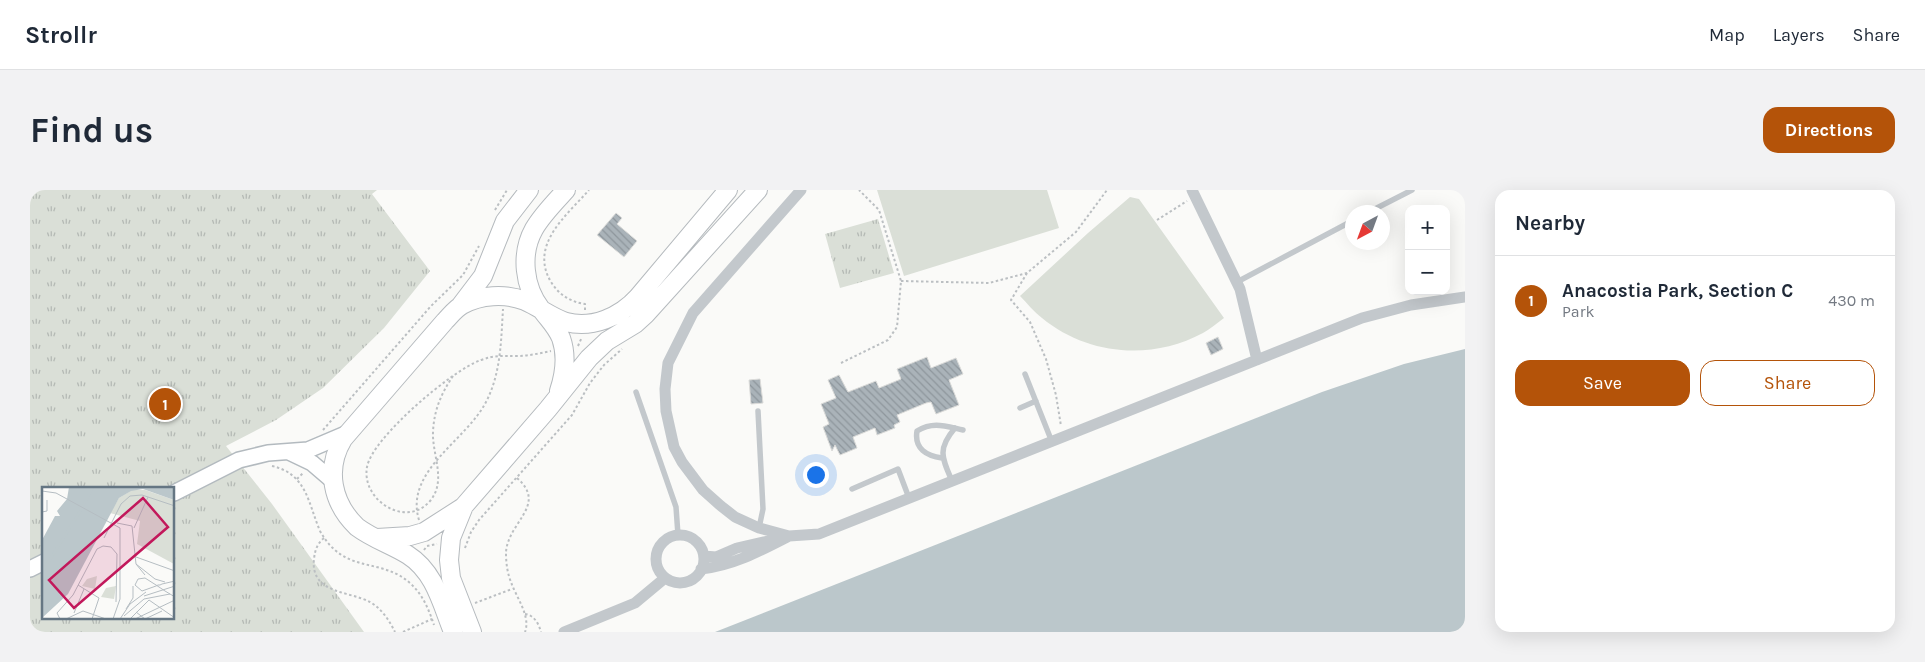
<!DOCTYPE html>
<html lang="en">
<head>
<meta charset="utf-8">
<style>
	body { margin:0; font-family:Karla,sans-serif; background:#f2f2f3; color:#1f2937 }
	.controls { position:absolute; right:15px; top:15px; display:grid; overflow:hidden; border-radius:10px; box-shadow:0 5px 20px #0002 }
	.controls button { width:45px; height:45px; display:grid; place-items:center; padding:0; border:0; border-bottom:1px solid #e0e1e3; background:#fff; color:#1f2937; font:25px sans-serif }
	.compass { position:absolute; left:1315px; top:15px; width:45px; height:45px; border-radius:50%; background:#fff; box-shadow:0 5px 20px #0002; rotate:221deg }
	.you { position:absolute; left:785px; top:284px; width:18px; height:18px; margin:-12px; border:4px solid #fff; border-radius:50%; background:#1a73e8; box-shadow:0 0 0 8px #1a73e833 }
	.badge { display:grid; place-items:center; width:32px; height:32px; border-radius:50%; background:#b45309; color:#fff; font-size:16px; font-weight:700 }
	.pin { position:absolute; translate:-50% -50%; border:2px solid #fff; box-shadow:0 1px 5px #0006 }
	.list { margin:0; padding:0; list-style:none }
	h2 { display:flex; justify-content:space-between; align-items:center; height:65px; margin:0; padding:0 20px; font-size:21px }
	h2 small { font-size:16px; font-weight:400; color:#747a83 }
	.list li { display:grid; grid-template-columns:32px 1fr auto; gap:15px; align-items:center; box-sizing:border-box; height:90px; padding:0 20px; border-top:1px solid #e0e1e3 }
	.list b { display:block; font-size:19px; white-space:nowrap }
	.list p { margin:0; font-size:16px; white-space:nowrap; color:#747a83 }
	.list em { font-size:16px; font-style:normal; color:#747a83 }
	.actions { display:flex; gap:10px; padding:15px 20px }
	.actions a { flex:1; padding:11px 0; border:1px solid #b45309; border-radius:15px; text-align:center; font-size:18px; color:#b45309 }
	.actions .main { background:#b45309; color:#fff }
	.map { position:relative; flex:none; width:1435px; height:442px; overflow:hidden; border-radius:15px }
	header { display:flex; align-items:center; gap:30px; box-sizing:border-box; height:70px; padding:0 25px; background:#fff; border-bottom:1px solid #e0e1e3 }
	header strong { font-size:24px }
	nav { display:flex; gap:28px; margin-inline-start:auto; font-size:18px }
	.intro { display:flex; align-items:center; justify-content:space-between; box-sizing:border-box; height:120px; padding:0 30px }
	h1 { margin:0; font-size:35px }
	.button { padding:12px 22px; border-radius:15px; background:#b45309; color:#fff; font-size:18px; font-weight:700 }
	main { display:flex; gap:30px; padding:0 30px }
	aside { flex:1; background:#fff; border-radius:15px; box-shadow:0 5px 20px #0002 }
	.map>svg:first-child { display:block }
	.grass { fill:#dadfd7 }
	.park { fill:url(#park-tufts); fill-rule:evenodd }
	.water { fill:#bbc7cb }
	.building { fill:url(#building-back-hatch); stroke:#dcdcda }
	.lines { fill:none; stroke-linecap:round; stroke-linejoin:round }
	.secondary-casing { stroke:#b3babf; stroke-width:18 }
	.primary-casing { stroke:#b5babe; stroke-width:20 }
	.path { stroke:#bbbfc2; stroke-width:2; stroke-dasharray:2.5 2.5; stroke-linecap:butt }
	.lane { stroke:#c3c8cc; stroke-width:5.5 }
	.street { stroke:#c3c8cc; stroke-width:11 }
	.secondary { stroke:#fff; stroke-width:15 }
	.primary { stroke:#fff; stroke-width:18 }
	.inset-river { fill:none; stroke:#bbc7cb; stroke-width:2.5 }
	.inset-road { fill:none; stroke:#b5bdc2; stroke-width:1 }
	.view { fill:#c2185b; fill-opacity:0.15; stroke:#c2185b; stroke-width:2.5 }
	.inset-edge { fill:none; stroke:#657683; stroke-width:2.5 }
</style>
</head>
<body>
<header>
<strong>Strollr</strong>
<nav><a>Map</a><a>Layers</a><a>Share</a></nav>
</header>
<div class="intro"><h1>Find us</h1><a class="button">Directions</a></div>
<main>
<div class="map">
<svg width="1435" height="442" viewBox="0 0 1435 442">
	<defs>
		<pattern id="park-tufts" width="24" height="20" patternUnits="userSpaceOnUse" patternTransform="scale(1.25)"><rect width="24" height="20" fill="#dadfd7"/><path d="M3 7l-1-3M5 7V3M7 7l1-3M15 17l-1-3M17 17v-4M19 17l1-3" fill="none" stroke="#b4b9b4"/></pattern>
		<pattern id="building-back-hatch" width="6" height="6" patternUnits="userSpaceOnUse" patternTransform="scale(1.25)"><rect width="6" height="6" fill="#aab3b9"/><path d="M-1 5l2 2M0 0l6 6M5-1l2 2" fill="none" stroke="#8e969c"/></pattern>
	</defs>
	<rect width="100%" height="100%" fill="#fafaf8"/>
	<path class="grass" d="M847 0H1017L1029 38 874 86Z
		M1100 7 1109 9 1194 128C1187 133 1180 139 1173 143 1121 171 1057 165 1012 128 1004 122 997 113 990 106L1058 43Z"/>
	<path class="park" d="M0 0H347L342 4 400 81 354 138 293 198 246 230 196 256 242 314 334 442H0ZM14 298H144V428H14Z
		M848 29 864 83 810 98 795 44Z"/>
	<path class="water" d="M1435 159V442H685L1292 202 1374 174Z"/>
	<path class="building" d="M586 23 592 28 587 34 607 51 594 67 567 45Z
		M1188 147 1193 159 1181 165 1176 153Z
		M897 167 901 178 926 168 933 184 919 190 929 215 906 224 901 212 896 213 867 225 870 232 864 235 865 238 847 245 845 238 823 247 827 258 810 265 805 255 802 261 793 237 799 234 791 214 806 208 798 190 809 185 818 202 846 191 849 198 871 189 867 179Z
		M730 189 733 213 721 214 719 190Z"/>
	<g class="lines">
		<g class="secondary-casing">
			<path id="secondary" d="M259 262 282 273 303 291
				M144 303 209 270 238 263 278 260 318 243
				M0 379 14 372"/>
		</g>
		<g class="primary-casing">
			<path id="primary" d="M431 115 453 86 475 31 499 0
				M529 201C535 183 537 165 531 148 526 136 518 129 511 119 494 97 490 64 504 39 512 25 525 12 536 0
				M347 348 380 346 394 342 433 317
				M423 442C412 415 405 382 378 365 362 355 343 349 327 337 302 313 295 279 313 249L415 131C420 126 425 119 432 115 450 105 475 103 495 111 509 117 521 127 536 132 562 139 590 127 608 107L698 0
				M442 442 421 388 419 370 421 348 434 316 518 219 559 168 577 151 605 134 616 124 728 0"/>
		</g>
		<path class="path" d="M465 20 477 0
			M1127 30 1157 11
			M997 83 981 110 1000 132 1016 169 1026 205 1031 236
			M871 91 959 93 997 83 1046 42 1077 0
			M555 120V114C541 112 529 105 521 92 499 55 536 26 559 0
			M548 156 552 147
			M811 173 858 150 867 137 871 91 849 20 829 0
			M423 186C411 204 404 220 403 242 402 265 417 291 400 311 376 339 331 310 337 277 342 248 422 180 451 170 465 165 473 166 487 166 499 166 510 163 521 161
			M293 240 401 116 433 85 449 56
			M242 276C277 284 278 313 290 341 315 386 351 366 381 394 393 405 399 420 404 435
			M487 288C518 315 478 332 476 362 476 372 477 382 481 392 486 407 501 426 495 442
			M267 289 274 282
			M389 330C374 281 436 251 456 212 471 183 471 151 473 119
			M294 348C287 354 285 360 284 369 280 404 320 401 340 412 352 419 359 430 365 442
			M435 358 441 342 449 330 542 225 560 193 574 175 592 159
			M394 360 397 356 407 354
			M445 413 482 399
			M495 424C504 425 509 434 511 442
			M373 442 402 429"/>
		<path class="lane" d="M1339 22 1382 0
			M1207 92 1322 31
			M995 184 1022 252
			M606 202 646 317 648 345
			M990 218 1006 211
			M728 221 733 319 729 338
			M912 268C897 266 884 259 887 241 903 231 915 236 933 240
			M922 291C912 268 907 259 925 238
			M822 299 868 279 879 308"/>
		<path class="street" d="M771 0 663 123 638 173 635 199 636 221 644 257 652 272 673 300 691 316 705 327 729 338 759 346 789 344 1332 128 1381 115 1435 107
			M1162 0 1210 99 1227 170
			M626 369a24 24 0 1 1 48 0a24 24 0 1 1-48 0Z
			M674 366 686 367 707 358 743 350
			M671 379C704 375 730 361 759 346
			M534 442 605 413 635 388"/>
		<use href="#secondary" class="secondary"/>
		<use href="#primary" class="primary"/>
	</g>
	<g transform="translate(12 297)">
		<rect width="132" height="132" fill="#fafaf8"/>
		<path d="M55 89 53 102 40 99 45 92ZM74 99 72 112 59 110 64 101Z" fill="#dadfd7"/>
		<path d="M90 3H103L132 13V77L95 57 98 34 68 26 77 11Z" fill="#dadfd7"/>
		<path d="M27 0H132V13L101 2 89 4 77 11 26 107 0 131V53L13 29H18L15 24 25 12Z" fill="#bbc7cb"/>
		<path class="inset-river" d="M41 19 51 0M0 85 39 23"/>
		<path class="inset-road" d="M0 4 14 6 78 41V112L71 132M0 25 5 24V13M75 36 90 39 94 77 103 88M92 41 106 10M62 51 79 17 88 9 100 8 133 19M94 70 133 84M94 77 113 92 123 95M133 94 120 97 118 98H116L114 99 100 104 93 98 96 92 103 91 114 98 123 104 133 110M36 98 57 111 50 132M102 109 133 99M84 122 91 111V99M94 125 103 132 120 124M32 126 42 102M82 129 102 112 128 107M18 132 15 126 31 108 55 62 61 59 69 60 75 67 74 115M24 132 41 124 64 132M78 132 88 117 104 105M88 132 107 113 133 131M93 132 133 113"/>
		<path class="view" d="M101 11 126 40 32 121 7 93Z"/>
		<rect width="132" height="132" class="inset-edge"/>
	</g>
</svg>
<div class="controls">
<button>+</button>
<button>−</button>
</div>
<svg class="compass" viewBox="-18 -18 36 36"><path d="M0-13l5 13h-10z" fill="#e53935"/><path d="M0 13l5-13h-10z" fill="#747a83"/></svg>
<div class="you"></div>
<div class="pin badge" style="left:135px;top:214px">1</div>
</div>
<aside>
<h2>Nearby<small></small></h2>
<ul class="list">
<li><span class="badge">1</span><div><b>Anacostia Park, Section C</b><p>Park</p></div><em>430 m</em></li>
</ul>
<div class="actions"><a class="main">Save</a><a>Share</a></div>
</aside>
</main>
</body>
</html>
